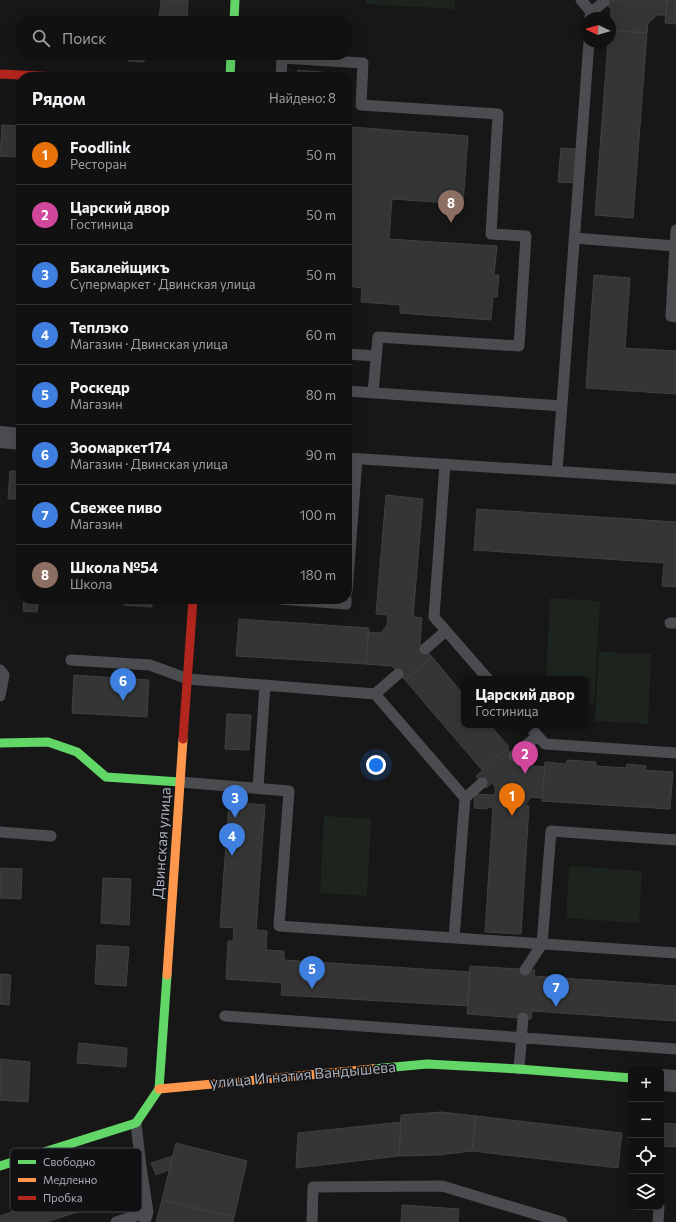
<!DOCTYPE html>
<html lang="ru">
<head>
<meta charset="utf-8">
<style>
	body { margin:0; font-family:Commissioner,sans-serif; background:#1a1a1a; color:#f1f3f6 }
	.controls { position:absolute; right:12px; bottom:12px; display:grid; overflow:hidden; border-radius:8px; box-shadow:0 4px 16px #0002 }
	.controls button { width:36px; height:36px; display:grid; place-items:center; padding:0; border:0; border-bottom:1px solid #303131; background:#111; color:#f1f3f6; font:20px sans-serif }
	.compass { position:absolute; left:580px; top:12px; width:36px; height:36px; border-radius:50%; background:#111; box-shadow:0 4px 16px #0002; rotate:274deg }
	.you { position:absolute; left:376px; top:765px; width:14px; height:14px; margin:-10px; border:3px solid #fff; border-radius:50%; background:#1a73e8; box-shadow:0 0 0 6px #1a73e833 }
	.badge { display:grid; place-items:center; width:26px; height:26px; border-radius:50%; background:#757880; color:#fff; font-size:13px; font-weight:700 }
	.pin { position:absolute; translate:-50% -33px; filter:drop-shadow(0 1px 2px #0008) }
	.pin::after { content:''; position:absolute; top:21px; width:14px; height:12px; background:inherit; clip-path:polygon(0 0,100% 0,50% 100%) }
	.popup { position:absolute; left:461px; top:676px; width:128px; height:52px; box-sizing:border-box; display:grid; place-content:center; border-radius:8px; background:#111; filter:drop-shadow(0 1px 3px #0005); font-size:13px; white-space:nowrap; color:#9c9d9f }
	.popup b { font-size:15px; color:#f1f3f6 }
	.popup::after { content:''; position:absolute; left:50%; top:100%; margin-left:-8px; border:8px solid transparent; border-top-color:#111 }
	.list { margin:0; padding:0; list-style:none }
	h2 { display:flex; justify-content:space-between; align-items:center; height:52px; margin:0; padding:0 16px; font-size:17px }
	h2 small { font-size:13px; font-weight:400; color:#9c9d9f }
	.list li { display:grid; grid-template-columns:26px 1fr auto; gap:12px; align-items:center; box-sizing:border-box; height:60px; padding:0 16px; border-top:1px solid #303131 }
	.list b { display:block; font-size:15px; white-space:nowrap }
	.list p { margin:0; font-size:13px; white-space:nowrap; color:#9c9d9f }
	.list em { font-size:13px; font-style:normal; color:#9c9d9f }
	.icon { flex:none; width:22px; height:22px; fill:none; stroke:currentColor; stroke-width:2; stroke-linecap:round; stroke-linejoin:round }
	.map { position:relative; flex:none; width:676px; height:1222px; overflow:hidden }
	.search { position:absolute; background:#111; box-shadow:0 4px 16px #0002; left:16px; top:16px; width:336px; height:44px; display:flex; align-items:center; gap:10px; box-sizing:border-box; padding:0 14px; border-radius:16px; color:#9c9d9f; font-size:15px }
	.panel { position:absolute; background:#111; box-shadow:0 4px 16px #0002; left:16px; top:72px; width:336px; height:532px; border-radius:16px }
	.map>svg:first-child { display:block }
	.green { fill:#1d241e }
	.building { fill:#353536; stroke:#3f4043 }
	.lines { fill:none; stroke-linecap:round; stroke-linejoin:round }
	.lane { stroke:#4b4c50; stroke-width:11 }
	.street { stroke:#4b4c50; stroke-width:22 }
	.fast { stroke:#63d668; stroke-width:9 }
	.slow { stroke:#ff974d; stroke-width:9 }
	.jam { stroke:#b3261e; stroke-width:9 }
	.labels { text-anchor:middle; stroke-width:3; stroke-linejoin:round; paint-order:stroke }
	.street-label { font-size:15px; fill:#a8adb8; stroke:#111113 }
	.key { fill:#111113; stroke:#3e4045; stroke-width:1 }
	.key-label { font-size:11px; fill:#a8adb8 }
</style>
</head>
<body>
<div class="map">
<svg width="676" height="1222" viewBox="0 0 676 1222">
	<rect width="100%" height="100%" fill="#171717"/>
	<path class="green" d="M366 0H455V9L366 4Z
		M550 598 600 601 594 703H586V679H546Z
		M599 652 651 654 648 724 595 721Z
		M324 816 371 819 367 896 320 893Z
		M569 866 642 871 639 923 566 918Z"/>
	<path class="building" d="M161 0H188L187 21H159Z
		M602 0H667L666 15H657L648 23 647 33 610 30 611 9Z
		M667 0H676V24L665 23Z
		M610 30 647 33 633 218 595 215 608 42H610Z
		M32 55H69V58Z
		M129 55H145L144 62 128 61Z
		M298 70 341 74 340 77H297Z
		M2 125 20 126 18 157 0 156Z
		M351 127 468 136 463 204 392 199 389 239 497 246 494 275H499L497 297H493L491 320 400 313V305L361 302 362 288 348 286 347 306V152H349Z
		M561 148 577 149 575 183 558 182Z
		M594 275 630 278 625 348 676 351V394L586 388Z
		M10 471H21V499H8Z
		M386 495 423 499 413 617 422 618 420 643 432 657 405 680 392 666 366 664 368 632 381 633 387 625 388 615 376 614Z
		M477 509 676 522V587L662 586 664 563 474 550Z
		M24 599H38L37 612 23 611Z
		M124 599H152V607L124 605Z
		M239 619 369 628 366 664 236 656Z
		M432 657 464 695V725H490L509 747 482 770 405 680Z
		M74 675 149 680 147 717 72 713Z
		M227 714 251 715 249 750 225 749Z
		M507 748 522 765 545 767 542 798 531 797 525 805 529 806 521 934 485 932 493 808 487 807V809L474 808 475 794 495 795V787L492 783 486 788 476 776Z
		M567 760 596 762V766L626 768 627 764 646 766 645 770 673 772 670 809 542 801 545 762 566 764Z
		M229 802 265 805 256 930 267 931 266 950 284 951V960L470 972 468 1006 281 995 282 983 226 979 228 941H233L234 928 220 927Z
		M0 868 22 869 21 899 0 898Z
		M103 878 131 879 129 925 101 923Z
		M97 945 129 947 126 986 95 984Z
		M470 966 535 970 534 976 676 986V1021L532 1011 531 1019 467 1014Z
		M0 974 11 975 9 1005 0 1004Z
		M79 1043 127 1048 126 1067 77 1063Z
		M0 1059 30 1062 28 1102 0 1100Z
		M441 1112 476 1116 472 1151 438 1155 399 1156 401 1115Z
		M476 1116 622 1133 618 1168 472 1151Z
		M629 1121H631V1144H628Z
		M401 1122 399 1156 296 1168 298 1133Z
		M661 1123 676 1124V1147L661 1146Z
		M176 1143 247 1161 234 1217 162 1200Z
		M173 1156 169 1170 156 1175 151 1163Z
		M135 1169 140 1183 132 1185 133 1189 123 1192 124 1196 47 1222H0V1216Z
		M162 1200 234 1217 233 1222H156Z
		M402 1205 459 1209 458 1222H401Z"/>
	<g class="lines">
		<path class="lane" d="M581 0 591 12 590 18
			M591 12 604 2
			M280 55 282 58 281 77
			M282 58 363 63 361 105 498 114 491 234 526 236 519 346 378 337 373 393
			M676 230 671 316 676 317
			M574 238 675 246
			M347 354 376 356
			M347 391 562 406
			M347 458 676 479
			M445 464 434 617 488 679
			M557 471 589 42
			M347 591 357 459
			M280 599 346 604V599
			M670 623H676
			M425 649 446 631
			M71 660 150 665 188 679 375 694 465 798 454 938
			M0 670 4 675 0 696
			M375 694 398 674
			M528 725 545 744 676 753
			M514 756 537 736
			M180 782 289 791 279 926 676 953
			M258 788 265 685
			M465 798 482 783
			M0 832 51 836
			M525 970 542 944 551 831 676 840
			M225 1016 676 1049
			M519 1069 523 1018
			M136 1123 141 1167 148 1212 145 1222
			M116 1222 148 1212
			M312 1222 313 1187 442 1186 562 1222
			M658 1222 659 1207"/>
		<path class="street" d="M0 437 21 439
			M661 1080 676 1081"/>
		<path class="fast" d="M234 21 235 0
			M230 77 231 55
			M0 743 48 742 77 752 106 777 180 782
			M373 1069 427 1064 519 1069 631 1078
			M0 1166 136 1123 159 1089 167 975"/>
		<path class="slow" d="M167 975 183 739
			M159 1089 373 1069"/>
		<path class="jam" d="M0 74 58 77
			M183 739 193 599"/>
	</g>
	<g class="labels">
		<g class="street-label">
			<text transform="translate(162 843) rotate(-86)" y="5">Двинская улица</text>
			<text transform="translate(303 1075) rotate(-5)" y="5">улица Игнатия Вандышева</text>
		</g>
	</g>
	<rect x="10" y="1148" width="132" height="64" rx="6" class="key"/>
	<rect x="18" y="1160" width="18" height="4" fill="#63d668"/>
	<rect x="18" y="1178" width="18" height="4" fill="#ff974d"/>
	<rect x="18" y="1196" width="18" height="4" fill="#b3261e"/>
	<g class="key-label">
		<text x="43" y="1166">Свободно</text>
		<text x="43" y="1184">Медленно</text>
		<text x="43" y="1202">Пробка</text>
	</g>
</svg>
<div class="controls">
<button>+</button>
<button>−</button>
<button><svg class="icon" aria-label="locate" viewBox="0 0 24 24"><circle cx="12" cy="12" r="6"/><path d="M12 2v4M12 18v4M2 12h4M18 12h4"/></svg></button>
<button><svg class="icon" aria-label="layers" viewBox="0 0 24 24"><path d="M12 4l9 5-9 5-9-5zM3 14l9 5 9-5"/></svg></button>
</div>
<svg class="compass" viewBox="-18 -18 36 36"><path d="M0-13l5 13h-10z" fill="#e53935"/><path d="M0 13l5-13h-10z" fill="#9c9d9f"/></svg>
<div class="you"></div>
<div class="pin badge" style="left:512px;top:816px;background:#e8710a">1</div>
<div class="pin badge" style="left:525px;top:774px;background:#d1479c">2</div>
<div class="popup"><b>Царский двор</b>Гостиница</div>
<div class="pin badge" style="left:235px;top:818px;background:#3f7fe0">3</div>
<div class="pin badge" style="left:232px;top:856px;background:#3f7fe0">4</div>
<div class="pin badge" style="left:312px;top:989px;background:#3f7fe0">5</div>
<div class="pin badge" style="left:123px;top:701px;background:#3f7fe0">6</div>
<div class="pin badge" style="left:556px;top:1007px;background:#3f7fe0">7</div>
<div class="pin badge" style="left:451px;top:223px;background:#8d6e63">8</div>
<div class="search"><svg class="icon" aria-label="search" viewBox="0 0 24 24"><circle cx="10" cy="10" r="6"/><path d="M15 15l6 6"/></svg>Поиск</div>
<section class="panel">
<h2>Рядом<small>Найдено: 8</small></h2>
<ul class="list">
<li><span class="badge" style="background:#e8710a">1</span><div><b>Foodlink</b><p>Ресторан</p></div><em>50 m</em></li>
<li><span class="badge" style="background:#d1479c">2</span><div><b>Царский двор</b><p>Гостиница</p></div><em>50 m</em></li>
<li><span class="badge" style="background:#3f7fe0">3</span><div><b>Бакалейщикъ</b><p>Супермаркет · Двинская улица</p></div><em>50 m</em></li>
<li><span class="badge" style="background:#3f7fe0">4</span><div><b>Теплэко</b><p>Магазин · Двинская улица</p></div><em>60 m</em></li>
<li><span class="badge" style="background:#3f7fe0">5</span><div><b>Роскедр</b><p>Магазин</p></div><em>80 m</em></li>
<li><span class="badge" style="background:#3f7fe0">6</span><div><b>Зоомаркет174</b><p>Магазин · Двинская улица</p></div><em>90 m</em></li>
<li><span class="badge" style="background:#3f7fe0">7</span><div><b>Свежее пиво</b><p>Магазин</p></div><em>100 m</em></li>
<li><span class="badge" style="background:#8d6e63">8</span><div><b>Школа №54</b><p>Школа</p></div><em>180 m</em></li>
</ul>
</section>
</div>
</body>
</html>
